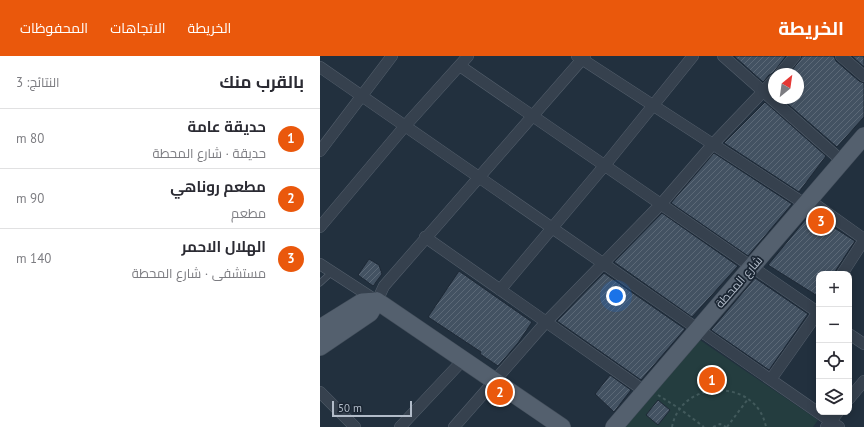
<!DOCTYPE html>
<html lang="ar">
<head>
<meta charset="utf-8">
<style>
	body { margin:0; font-family:"PT Sans",Cairo,sans-serif; background:#f7f7f7; color:#2b2b33; direction:rtl }
	.controls { position:absolute; right:12px; bottom:12px; display:grid; overflow:hidden; border-radius:8px; box-shadow:0 2px 10px #0003 }
	.controls button { width:36px; height:36px; display:grid; place-items:center; padding:0; border:0; border-bottom:1px solid #e1e1e2; background:#fff; color:#2b2b33; font:20px sans-serif }
	.compass { position:absolute; left:448px; top:12px; width:36px; height:36px; border-radius:50%; background:#fff; box-shadow:0 2px 10px #0003; rotate:29deg }
	.scale { position:absolute; left:12px; bottom:10px; width:80px; box-sizing:border-box; padding-left:4px; border:2px solid #b2bcc9; border-top:0; font-size:11px; line-height:14px; white-space:nowrap; color:#b2bcc9; -webkit-text-stroke:3px #1b2633; paint-order:stroke }
	.you { position:absolute; left:296px; top:240px; width:14px; height:14px; margin:-10px; border:3px solid #fff; border-radius:50%; background:#1a73e8; box-shadow:0 0 0 6px #1a73e833 }
	.badge { display:grid; place-items:center; width:26px; height:26px; border-radius:50%; background:#ea580c; color:#fff; font-size:13px; font-weight:700 }
	.pin { position:absolute; translate:-50% -50%; border:2px solid #fff; box-shadow:0 1px 4px #0006 }
	.list { margin:0; padding:0; list-style:none }
	h2 { display:flex; justify-content:space-between; align-items:center; height:52px; margin:0; padding:0 16px; font-size:17px }
	h2 small { font-size:13px; font-weight:400; color:#7c7c81 }
	.list li { display:grid; grid-template-columns:26px 1fr auto; gap:12px; align-items:center; box-sizing:border-box; height:60px; padding:0 16px; border-top:1px solid #e1e1e2 }
	.list b { display:block; font-size:15px; white-space:nowrap }
	.list p { margin:0; font-size:13px; white-space:nowrap; color:#7c7c81 }
	.list em { font-size:13px; font-style:normal; color:#7c7c81 }
	.icon { flex:none; width:22px; height:22px; fill:none; stroke:currentColor; stroke-width:2; stroke-linecap:round; stroke-linejoin:round }
	.map { position:relative; flex:none; width:544px; height:371px; overflow:hidden; direction:ltr }
	header { display:flex; align-items:center; gap:24px; box-sizing:border-box; height:56px; padding:0 20px; background:#ea580c; color:#fff }
	header strong { font-size:19px }
	nav { display:flex; gap:22px; margin-inline-start:auto; font-size:14px }
	main { display:flex }
	aside { flex:1; background:#fff }
	.map>svg:first-child { display:block }
	.park { fill:#243d3f }
	.building { fill:url(#building-hatch); stroke:#1d2835 }
	.lines { fill:none; stroke-linecap:round; stroke-linejoin:round }
	.service-casing { stroke:#545f6c; stroke-width:7 }
	.minor-casing { stroke:#545f6c; stroke-width:12 }
	.primary-casing { stroke:#424d5a; stroke-width:18 }
	.path { stroke:#425a5c; stroke-width:2; stroke-dasharray:3 3; stroke-linecap:butt }
	.service { stroke:#36414e; stroke-width:5.5 }
	.minor { stroke:#36414e; stroke-width:11 }
	.primary { stroke:#54606e; stroke-width:17 }
	.labels { text-anchor:middle; stroke-width:3.5; stroke-linejoin:round; paint-order:stroke }
	.street-label { font-size:12px; fill:#b2bcc9; stroke:#1b2633 }
</style>
</head>
<body>
<header>
<strong>الخريطة</strong>
<nav><a>الخريطة</a><a>الاتجاهات</a><a>المحفوظات</a></nav>
</header>
<main>
<div class="map">
<svg width="544" height="371" viewBox="0 0 544 371">
	<defs>
		<pattern id="building-hatch" width="6" height="6" patternUnits="userSpaceOnUse"><rect width="6" height="6" fill="#435262"/><path d="M-1 1l2-2M0 6l6-6M5 7l2-2" fill="none" stroke="#5c6977"/></pattern>
	</defs>
	<rect width="100%" height="100%" fill="#22303e"/>
	<path class="park" d="M380 284 498 364 493 371H305Z"/>
	<path class="building" d="M414 0H466L453 17 449 19 443 26Z
		M482 0H514L516 5 539 25 544 27V61L517 91 461 42H478V18H469L480 4Z
		M532 0H544V11Z
		M445 46 506 100 479 136 404 87Z
		M394 97 472 148 428 200 351 147Z
		M342 157 418 210 372 261 294 206Z
		M491 157 535 185 516 214 515 218H499V241L448 209Z
		M49 203 59 209 62 218 53 230 38 219Z
		M139 215 212 266 198 287 178 310 160 298 161 296 108 261Z
		M284 217 365 273 321 324 237 265Z
		M435 222 488 258 449 314 391 274Z
		M290 319 311 334 294 356 275 338Z
		M338 344 350 354 338 369 326 359Z"/>
	<g class="lines">
		<g class="service-casing">
			<path id="service" d="M0 227 12 216"/>
		</g>
		<g class="minor-casing">
			<path id="minor" d="M257 0 485 148
				M403 0 522 105
				M521 0 544 20
				M140 10 499 257
				M0 11 519 371
				M460 18 475 0
				M0 95 72 0
				M489 144 544 183
				M0 171 85 70 148 0
				M105 181 326 336
				M0 208 57 245 64 230 265 0
				M522 218 544 184
				M180 234 285 109 373 0
				M529 278 544 288
				M451 323 499 255
				M0 336 35 371
				M529 343 544 325
				M80 371 143 304
				M134 371 226 266 341 148 393 88 454 24
				M506 371 518 356"/>
		</g>
		<g class="primary-casing">
			<path id="primary" d="M57 245 242 371
				M0 272 42 246 57 245
				M0 291 50 257 57 245
				M294 371 544 80"/>
		</g>
		<path class="path" d="M338 339 360 353 384 371
			M352 371C361 322 437 322 446 371
			M393 371 400 368 406 371
			M407 371 428 343"/>
		<use href="#service" class="service"/>
		<use href="#minor" class="minor"/>
		<use href="#primary" class="primary"/>
	</g>
	<g class="labels">
		<g class="street-label">
			<text transform="translate(419 226) rotate(-49)" y="4">شارع المحطة</text>
		</g>
	</g>
</svg>
<div class="controls">
<button>+</button>
<button>−</button>
<button><svg class="icon" aria-label="locate" viewBox="0 0 24 24"><circle cx="12" cy="12" r="6"/><path d="M12 2v4M12 18v4M2 12h4M18 12h4"/></svg></button>
<button><svg class="icon" aria-label="layers" viewBox="0 0 24 24"><path d="M12 4l9 5-9 5-9-5zM3 14l9 5 9-5"/></svg></button>
</div>
<svg class="compass" viewBox="-18 -18 36 36"><path d="M0-13l5 13h-10z" fill="#e53935"/><path d="M0 13l5-13h-10z" fill="#7c7c81"/></svg>
<div class="scale">50 m</div>
<div class="you"></div>
<div class="pin badge" style="left:392px;top:324px">1</div>
<div class="pin badge" style="left:180px;top:336px">2</div>
<div class="pin badge" style="left:501px;top:165px">3</div>
</div>
<aside>
<h2>بالقرب منك<small>النتائج: 3</small></h2>
<ul class="list">
<li><span class="badge">1</span><div><b>حديقة عامة</b><p>حديقة · شارع المحطة</p></div><em>80 m</em></li>
<li><span class="badge">2</span><div><b>مطعم روناهي</b><p>مطعم</p></div><em>90 m</em></li>
<li><span class="badge">3</span><div><b>الهلال الاحمر</b><p>مستشفى · شارع المحطة</p></div><em>140 m</em></li>
</ul>
</aside>
</main>
</body>
</html>
